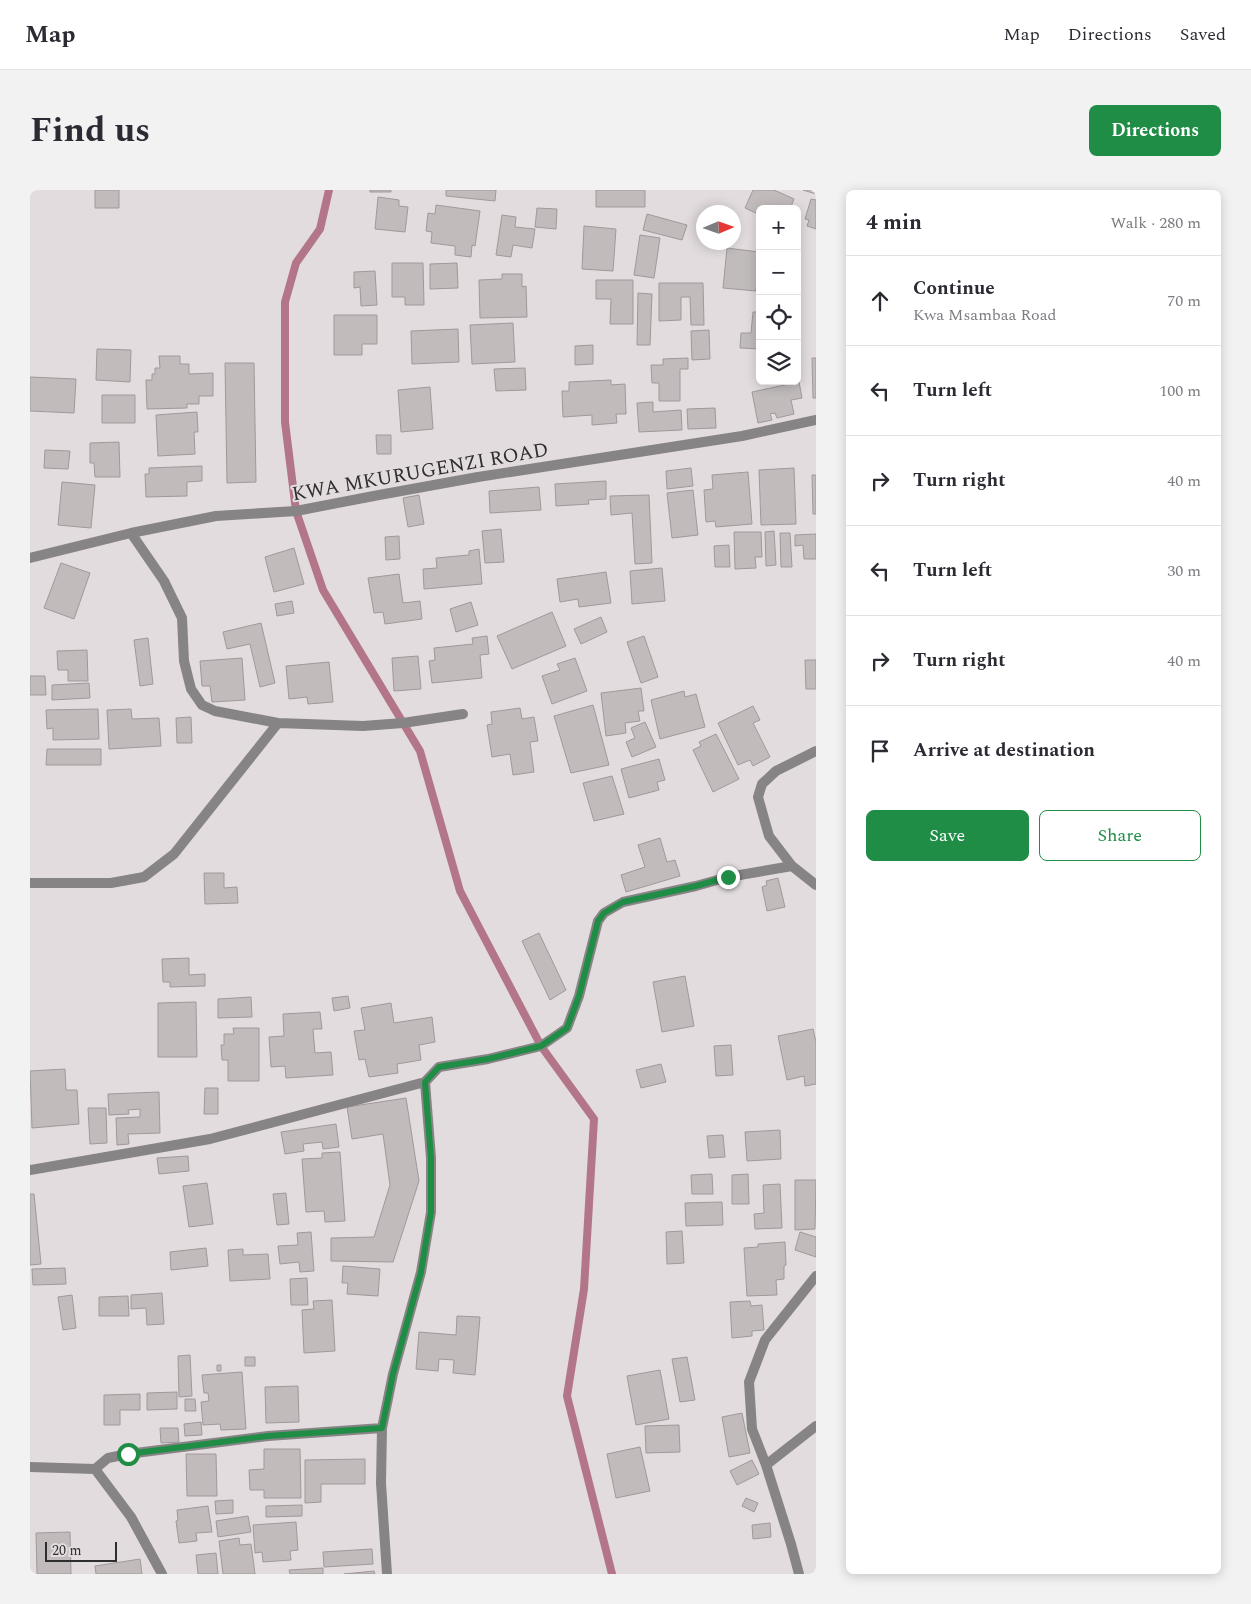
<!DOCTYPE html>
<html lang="en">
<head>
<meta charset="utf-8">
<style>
	body { margin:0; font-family:Spectral,serif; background:#f2f2f3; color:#2b2b33 }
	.controls { position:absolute; right:15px; top:15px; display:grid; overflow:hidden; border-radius:8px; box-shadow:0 2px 12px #0003 }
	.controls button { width:45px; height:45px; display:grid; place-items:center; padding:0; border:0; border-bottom:1px solid #e1e1e2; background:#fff; color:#2b2b33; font:25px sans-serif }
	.compass { position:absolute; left:666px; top:15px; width:45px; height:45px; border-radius:50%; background:#fff; box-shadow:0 2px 12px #0003; rotate:88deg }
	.scale { position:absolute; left:15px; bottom:12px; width:72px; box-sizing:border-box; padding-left:5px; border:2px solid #302d2e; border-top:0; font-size:14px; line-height:18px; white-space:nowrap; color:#302d2e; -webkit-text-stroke:4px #e3dcde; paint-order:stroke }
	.stop { position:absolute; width:15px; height:15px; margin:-11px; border:4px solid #1f8d45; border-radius:50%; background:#fff }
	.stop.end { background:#1f8d45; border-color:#fff; box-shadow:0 1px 5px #0008 }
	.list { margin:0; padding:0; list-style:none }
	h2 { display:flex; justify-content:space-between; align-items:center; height:65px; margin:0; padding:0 20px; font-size:21px }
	h2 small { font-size:16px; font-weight:400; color:#7c7c81 }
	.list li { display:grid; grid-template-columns:32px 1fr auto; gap:15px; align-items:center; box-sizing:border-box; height:90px; padding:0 20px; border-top:1px solid #e1e1e2 }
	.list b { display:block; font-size:19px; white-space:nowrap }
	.list p { margin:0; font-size:16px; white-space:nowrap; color:#7c7c81 }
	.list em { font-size:16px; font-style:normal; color:#7c7c81 }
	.actions { display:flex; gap:10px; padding:15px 20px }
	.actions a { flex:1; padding:11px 0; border:1px solid #1f8d45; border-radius:8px; text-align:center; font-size:18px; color:#1f8d45 }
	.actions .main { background:#1f8d45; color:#fff }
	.icon { flex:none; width:28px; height:28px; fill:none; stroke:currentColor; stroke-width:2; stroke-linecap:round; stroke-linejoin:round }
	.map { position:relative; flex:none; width:786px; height:1384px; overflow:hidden; border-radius:8px }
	header { display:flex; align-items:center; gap:30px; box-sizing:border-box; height:70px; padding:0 25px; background:#fff; border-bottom:1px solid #e1e1e2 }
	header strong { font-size:24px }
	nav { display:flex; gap:28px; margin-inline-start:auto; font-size:18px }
	.intro { display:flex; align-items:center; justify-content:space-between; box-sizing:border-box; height:120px; padding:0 30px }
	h1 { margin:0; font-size:35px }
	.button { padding:12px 22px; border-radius:8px; background:#1f8d45; color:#fff; font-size:18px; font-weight:700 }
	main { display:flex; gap:30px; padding:0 30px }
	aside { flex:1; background:#fff; border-radius:8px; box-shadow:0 2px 12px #0003 }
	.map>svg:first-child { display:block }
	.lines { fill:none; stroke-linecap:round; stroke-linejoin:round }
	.stream { stroke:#b37689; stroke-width:8 }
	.building { fill:#c1bbbc; stroke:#a0999b }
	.minor { stroke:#878485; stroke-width:10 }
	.route { stroke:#1f8d45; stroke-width:6 }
	.labels { text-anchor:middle; stroke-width:4; stroke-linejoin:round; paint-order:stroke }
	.street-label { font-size:20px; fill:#302d2e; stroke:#e3dcde }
</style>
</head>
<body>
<header>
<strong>Map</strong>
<nav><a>Map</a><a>Directions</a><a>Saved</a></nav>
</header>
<div class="intro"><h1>Find us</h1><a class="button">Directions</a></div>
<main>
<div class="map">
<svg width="786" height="1384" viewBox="0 0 786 1384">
	<rect width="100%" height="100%" fill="#e3dcde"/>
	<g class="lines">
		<path class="stream" d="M299 0 290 39 266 73 255 112V232L266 321 293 400 390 561 430 701 511 856 564 929 554 1099 537 1206 582 1384"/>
	</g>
	<path class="building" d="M65 0H89V18H65Z
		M340 0H361V2H340Z
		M416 0H466L465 11 416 6Z
		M566 0H615V17H566Z
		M723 0H744L764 9 760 19H730V25L715 18Z
		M773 0H786V4Z
		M348 7 369 10V16L378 17 375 42 345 39Z
		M781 9 786 10V39L777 36 779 30 775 29Z
		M406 15 450 21 445 56 442 55 441 67 425 65V56L401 53 402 42 396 41 398 23 405 24Z
		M507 18 527 19 526 39 505 37Z
		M617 24 657 35 652 50 613 40Z
		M472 25 486 27 485 37 505 39 502 58 483 55 481 67 466 65Z
		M554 36 586 39 583 81 552 79Z
		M610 45 630 48 624 88 604 85Z
		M697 58 729 62 726 101 693 98Z
		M362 73H393L394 115H375V107H362Z
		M427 73 428 98 400 99V74Z
		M345 81 347 115 331 116 330 97 324 98V82Z
		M472 84H492V97L496 96 497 127 450 128 449 90 472 89Z
		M566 90H603V134H580L581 109H566Z
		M629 93H673L674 135H661L660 107H651V130L629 131Z
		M608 103 622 104 620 155H607Z
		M723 122H730V159L710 158 711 143H721Z
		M304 125H347V154H332V165H304Z
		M483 133 485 172 442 174 440 135Z
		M428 139 429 172 382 174 381 141Z
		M679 140 680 169 662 170 661 141Z
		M563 155V174L545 175V156Z
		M67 159 101 160 100 192 66 190Z
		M129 166H150V174H159V184L183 183V206H169V214H157V218L117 219 116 190H122V184H125V178H130Z
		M658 168V179H650V211H629V193H622L621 175H633V169Z
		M782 168H786V208H783Z
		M195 173H224L226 292 197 293Z
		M495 178 496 200 466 201 464 179Z
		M0 187 46 189 44 223 0 221Z
		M581 190V195L595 194 596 224H586L587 233 562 235V225L533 227 532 201H539V192Z
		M769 192 772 208 761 210 764 224 747 228 745 223 740 224 742 230 728 233 722 202Z
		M400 197 403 239 371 242 368 200Z
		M72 205H105V233H72Z
		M623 212V222L651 220 652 240 609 242 607 213Z
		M685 218 686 238 658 239 657 219Z
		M167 222 168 242H164L165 264 128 266 126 225Z
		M346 245H361V264H347Z
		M89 252 90 287H65L64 273H60V253Z
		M15 260 40 261 38 279 14 278Z
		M172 276V291L157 292V306L116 307 115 284H119V278Z
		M661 278 663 296 637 299 636 281Z
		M764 278 766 334 731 335 729 280Z
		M718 282 722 334 686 337 685 331 676 332 674 300 683 299 682 285Z
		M782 285H786V324H783Z
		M576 291V309L558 310 559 314 526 316 525 294Z
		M32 292 65 295 61 338 28 335Z
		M509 297 511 320 460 323 459 301Z
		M663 300 668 345 642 348 637 303Z
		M389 305 394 334 378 337 373 308Z
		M619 305 622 373 605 374 602 323 581 325 580 306Z
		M471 339 474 372 455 373 452 341Z
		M744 341 746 375 736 376 735 342Z
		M704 342H731L732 367H725L726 378 705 379Z
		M750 343H760L762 377H751Z
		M786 344V369H774L773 355 765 356V345Z
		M369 346 370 369 356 370 355 347Z
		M699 355 700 377H685L684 356Z
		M264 358 274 394 244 402 235 367Z
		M449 359 452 394 394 399 393 379 407 378 406 368 439 365V361Z
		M31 373 60 383 44 429 14 418Z
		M632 378 635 411 602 414 600 381Z
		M576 382 581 413 549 417 548 409 530 412 527 389Z
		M369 384 373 413 390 411 392 429 355 434 353 422 344 423 338 388Z
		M262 411 264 423 247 426 245 414Z
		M441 412 448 435 426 442 420 419Z
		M522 422 536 456 482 479 467 446Z
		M571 427 577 442 551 454 544 439Z
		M231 433 245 493 230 497 220 454 197 459 193 442Z
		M457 446 459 464 450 465 452 488 402 493 399 471 405 470 404 458 443 454 442 448Z
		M614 446 628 487 611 493 597 452Z
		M118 448 123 494 110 496 104 450Z
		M57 460 58 491H38V480H28L27 461Z
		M388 466 391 499 364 501 362 468Z
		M212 468 215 510 182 512 180 496H172L170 471Z
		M545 468 557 501 522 514 512 486 530 480 527 474Z
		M775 470H786V499H776Z
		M299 472 303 512 278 514 277 507 259 509 256 476Z
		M0 486H15L16 505H0Z
		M59 493 60 508 22 510V495Z
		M611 498 614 521H608L610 531 595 533 596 543 576 546 571 503Z
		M654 501 655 507 666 504 675 537 630 549 621 510Z
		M563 515 579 575 541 583 524 526Z
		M723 516 730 530 723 533 740 567 723 576 720 570 708 575 688 533Z
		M490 518 492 529 504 527 508 551 500 552 504 582 483 585 480 564 462 567 457 535 462 534 461 522Z
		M68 519 69 549 23 550V538L17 539 16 520Z
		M101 519 102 529 129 528 131 556 79 559 77 520Z
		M161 527 162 553H147L146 528Z
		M615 532 626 557 602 567 596 552 605 548 601 538Z
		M686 544 709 589 683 602 663 560 671 556 669 552Z
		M17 559H71V575H16Z
		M629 569 635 590 627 592 629 600 599 608 591 579Z
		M582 586 594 624 564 631 553 593Z
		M630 648 637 672 645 670 650 686 596 702 591 685 615 677 608 655Z
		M174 683H194V698L207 697 208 713 175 714Z
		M748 688 755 717 737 721 732 697 737 695 736 691Z
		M509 743 536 800 520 810 492 751Z
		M159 768V785L175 784V796L140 797V792H133L132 769Z
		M655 786 664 836 632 842 623 792Z
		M318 806 320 818 304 821 302 808Z
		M221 807 222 827 188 828V809Z
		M166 812 167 867H128V813Z
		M361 813 364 833 402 827 405 852 389 855 391 870 367 874 368 883 339 887 335 869 329 870 324 841 335 840 331 818Z
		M290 822 292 839H283L285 863 301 862 303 885 256 888 255 876 241 877 239 847 254 846 253 824Z
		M203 838H229V891H198V870H192L191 855H194V844H204Z
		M783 839 786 852V894L775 896 774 886 757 890 748 846Z
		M701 855 703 885 686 886 684 856Z
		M631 874 636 892 611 898 606 880Z
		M35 879 36 900H47L49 934 2 938 0 881Z
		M175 898H188V924H174Z
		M129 902 130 943 98 944 99 954 87 955 86 928 110 927V919L98 920 99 924 79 925 78 904Z
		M376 908 389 991 363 1072 301 1071V1048L344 1047 360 995 353 944 322 949 317 917Z
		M58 918H76L77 953 60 954Z
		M306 934 309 957 293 959 292 952 273 954 274 961 255 964 251 942Z
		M750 940 751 969 717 971 715 942Z
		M693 945 695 967 679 968 677 946Z
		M310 962 315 1031 295 1032 294 1021 276 1022 272 969 292 968V963Z
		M158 966 159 981 129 984 127 968Z
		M682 984 683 1004H662L661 985Z
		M718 984 719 1014H702V985Z
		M765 990H786L785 1039 765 1040Z
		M177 993 183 1034 159 1037 153 996Z
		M750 994 752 1038 725 1039 724 1024 734 1023 733 995Z
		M256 1003 259 1034 247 1035 243 1004Z
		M0 1004H4L11 1074 0 1075Z
		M692 1012 693 1035 656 1036 655 1013Z
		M652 1041 654 1073 637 1074 636 1042Z
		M281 1042 284 1081 270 1082 269 1072 250 1074 248 1056 268 1055 267 1043Z
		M770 1042 786 1047V1067L765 1060Z
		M755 1052 756 1075 754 1076V1089L746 1090 747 1105 717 1106 714 1058 728 1057V1054Z
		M176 1058 178 1076 141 1080 140 1062Z
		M213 1059V1065L238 1064 240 1089 200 1091 198 1060Z
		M313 1076 350 1079 348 1106 317 1104 318 1093H312Z
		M35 1078 36 1094 3 1095 2 1079Z
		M277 1088 278 1115H261L260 1089Z
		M132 1103 134 1134 117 1135 116 1118 101 1119V1105Z
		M42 1105 46 1138 33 1140 28 1107Z
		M98 1106 99 1126H69V1107Z
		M302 1110 305 1161 274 1163 272 1120 284 1119 283 1111Z
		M720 1111 721 1116 732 1115 734 1140 722 1141V1146L702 1148 700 1112Z
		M427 1126 450 1127 445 1185 423 1183 424 1170 409 1169 408 1181 386 1179 389 1142 426 1145Z
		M160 1165 162 1206 149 1207 148 1166Z
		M215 1167H225V1176H215Z
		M657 1167 665 1210 650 1212 642 1169Z
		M187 1175H191V1181H187Z
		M630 1180 639 1229 606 1235 597 1186Z
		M212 1182 216 1239 191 1240 190 1234 173 1235 171 1212 179 1211 178 1203H174L172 1185Z
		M268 1196 269 1232 236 1233 235 1197Z
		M147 1202V1219L117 1220V1203Z
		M110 1204V1220H90V1235H74V1205Z
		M155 1209H165L166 1221H155Z
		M712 1223 720 1263 699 1267 692 1227Z
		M171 1232 172 1245 155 1246 154 1234Z
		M649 1235 650 1262 616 1263 615 1236Z
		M130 1238H148L149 1252 131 1253Z
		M610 1257 620 1301 586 1308 577 1264Z
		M234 1259H270L271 1308H234V1300H220L219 1280 234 1279Z
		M156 1264H186L187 1306H157Z
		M335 1269V1294H291V1312L275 1313V1270Z
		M722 1270 729 1284 707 1295 700 1281Z
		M716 1308 728 1313 724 1322 712 1316Z
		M203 1310V1323L186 1324 185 1311Z
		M272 1315V1326L236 1327V1316Z
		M178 1316 182 1342 166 1343 167 1351 149 1353 146 1331 148 1330 147 1320Z
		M218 1326 221 1342 188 1347 186 1331Z
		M266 1332 268 1360 260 1361 261 1370 233 1372 232 1362 225 1363 223 1335Z
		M740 1333 741 1347 723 1349 722 1335Z
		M40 1342 41 1384H7L6 1343Z
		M209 1348 210 1355 221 1354 225 1384H193L189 1351Z
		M342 1359 343 1374 294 1377 293 1362Z
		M186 1363 188 1384H168L166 1365Z
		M110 1369 112 1384H66L65 1376Z
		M293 1378V1384H260L259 1380Z
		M344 1381 345 1384H314Z"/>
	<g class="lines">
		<path class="minor" d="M101 343 134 391 152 428 154 471 161 499 172 515 185 521 248 533 333 536 373 533 433 524
			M0 368 101 343 186 326 266 321 349 305 448 287 712 246 786 230
			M786 561 746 581 732 594 728 607 739 646 762 676 786 695
			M0 693H81L114 687 144 664 248 533
			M0 980 180 949 395 892 409 877 458 869 511 856 537 838 549 806 568 731 574 723 593 712 666 696 698 687 762 676
			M736 1275 786 1236
			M0 1277 65 1279 78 1268 98 1264 238 1246 352 1238
			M65 1279 101 1327 132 1384
			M357 1384 351 1293 352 1238 363 1184 391 1082 401 1022V968L395 892
			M769 1384 761 1354 736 1275 722 1239 719 1192 735 1150 786 1086"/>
	</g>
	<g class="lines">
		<path class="route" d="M98 1264 238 1246 352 1238 363 1184 391 1082 401 1022V968L395 892 409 877 458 869 511 856 537 838 549 806 568 731 574 723 593 712 666 696 698 687"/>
	</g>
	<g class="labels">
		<g class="street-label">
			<text transform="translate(390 281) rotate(-10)" y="7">KWA MKURUGENZI ROAD</text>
		</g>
	</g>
</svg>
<div class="controls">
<button>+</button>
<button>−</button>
<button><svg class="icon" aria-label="locate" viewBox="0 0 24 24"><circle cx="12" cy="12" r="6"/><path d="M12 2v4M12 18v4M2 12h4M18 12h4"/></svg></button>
<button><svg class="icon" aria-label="layers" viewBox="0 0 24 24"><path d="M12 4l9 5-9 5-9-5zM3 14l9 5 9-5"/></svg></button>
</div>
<svg class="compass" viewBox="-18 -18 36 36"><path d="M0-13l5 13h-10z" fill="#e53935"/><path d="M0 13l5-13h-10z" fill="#7c7c81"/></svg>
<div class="scale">20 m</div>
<div class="stop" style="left:98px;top:1264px"></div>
<div class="stop end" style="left:698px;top:687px"></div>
</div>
<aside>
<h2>4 min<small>Walk · 280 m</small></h2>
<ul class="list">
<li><svg class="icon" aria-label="ahead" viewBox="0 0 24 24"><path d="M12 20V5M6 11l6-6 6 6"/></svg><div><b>Continue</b><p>Kwa Msambaa Road</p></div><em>70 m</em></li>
<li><svg class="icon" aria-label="left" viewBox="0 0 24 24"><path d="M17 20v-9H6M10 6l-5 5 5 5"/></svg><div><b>Turn left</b></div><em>100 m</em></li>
<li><svg class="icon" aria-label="right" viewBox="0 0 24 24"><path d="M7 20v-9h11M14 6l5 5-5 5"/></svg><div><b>Turn right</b></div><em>40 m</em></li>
<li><svg class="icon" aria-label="left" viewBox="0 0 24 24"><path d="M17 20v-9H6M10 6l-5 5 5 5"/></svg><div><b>Turn left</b></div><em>30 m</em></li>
<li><svg class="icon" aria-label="right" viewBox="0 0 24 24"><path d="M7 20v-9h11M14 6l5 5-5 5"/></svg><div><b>Turn right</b></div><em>40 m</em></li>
<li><svg class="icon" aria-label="arrive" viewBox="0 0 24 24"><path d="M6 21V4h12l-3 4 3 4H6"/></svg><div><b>Arrive at destination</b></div></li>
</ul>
<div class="actions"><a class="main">Save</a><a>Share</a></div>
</aside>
</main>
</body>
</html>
